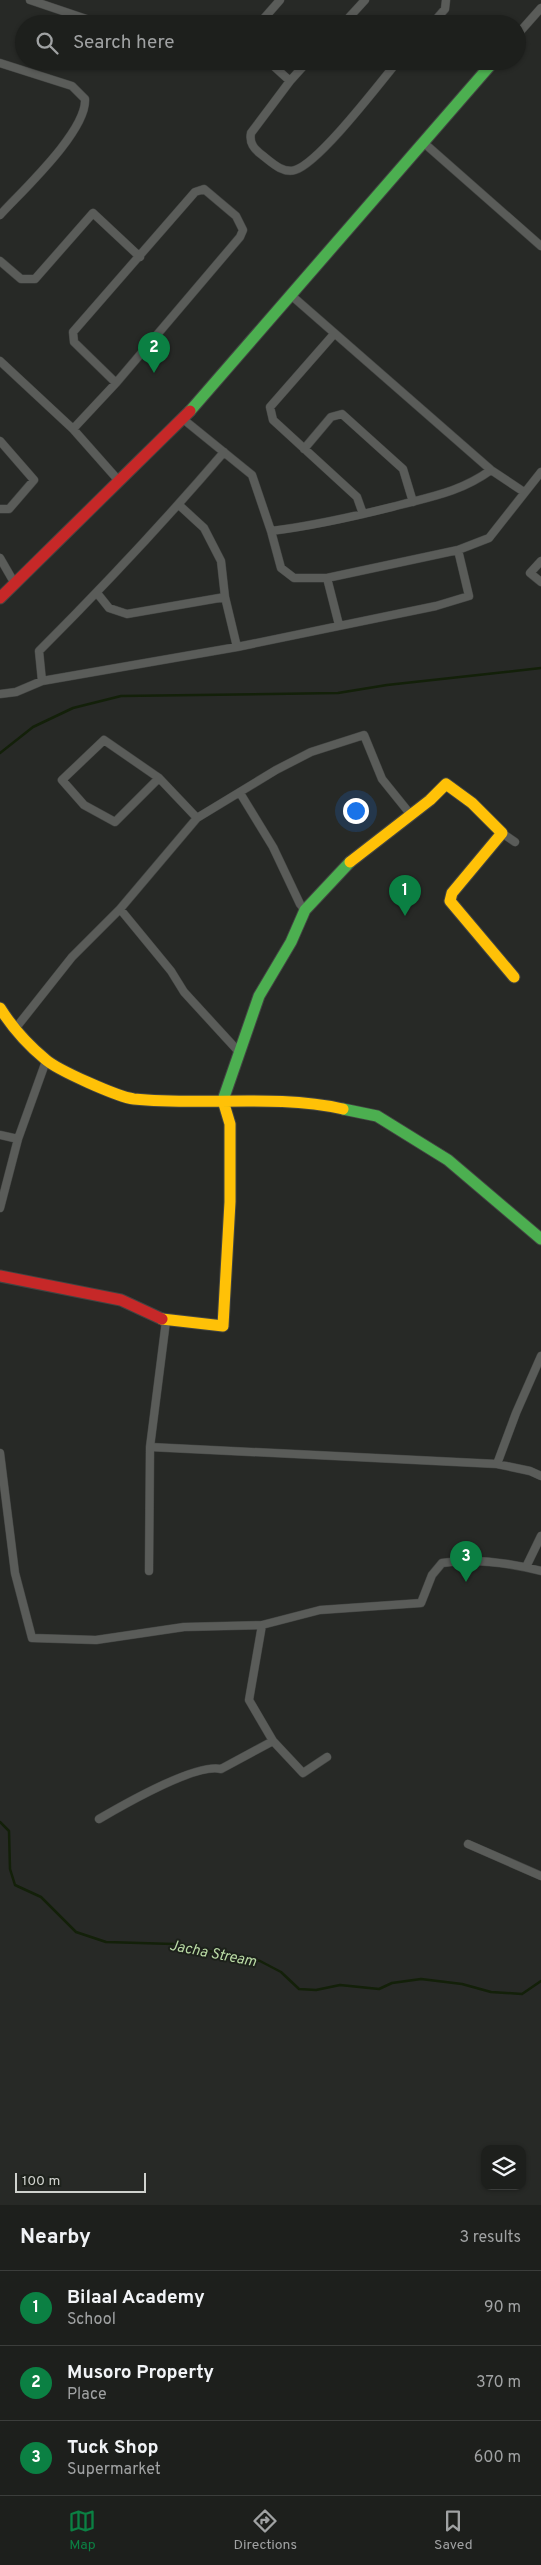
<!DOCTYPE html>
<html lang="en">
<head>
<meta charset="utf-8">
<style>
	body { margin:0; font-family:Overpass,sans-serif; background:#252725; color:#f1f3f6 }
	.controls { position:absolute; right:15px; bottom:15px; display:grid; overflow:hidden; border-radius:10px; box-shadow:0 1px 4px #0004 }
	.controls button { width:45px; height:45px; display:grid; place-items:center; padding:0; border:0; border-bottom:1px solid #3b3d3b; background:#1d1f1c; color:#f1f3f6; font:25px sans-serif }
	.scale { position:absolute; left:15px; bottom:12px; width:131px; box-sizing:border-box; padding-left:5px; border:2px solid #d0d2ce; border-top:0; font-size:14px; line-height:18px; white-space:nowrap; color:#d0d2ce; -webkit-text-stroke:4px #1d211b; paint-order:stroke }
	.you { position:absolute; left:355px; top:810px; width:18px; height:18px; margin:-12px; border:4px solid #fff; border-radius:50%; background:#1a73e8; box-shadow:0 0 0 8px #1a73e833 }
	.badge { display:grid; place-items:center; width:32px; height:32px; border-radius:50%; background:#0b8043; color:#fff; font-size:16px; font-weight:700 }
	.pin { position:absolute; translate:-50% -41px; filter:drop-shadow(0 1px 2px #0008) }
	.pin::after { content:''; position:absolute; top:26px; width:18px; height:15px; background:inherit; clip-path:polygon(0 0,100% 0,50% 100%) }
	.list { margin:0; padding:0; list-style:none }
	h2 { display:flex; justify-content:space-between; align-items:center; height:65px; margin:0; padding:0 20px; font-size:21px }
	h2 small { font-size:16px; font-weight:400; color:#a0a2a3 }
	.list li { display:grid; grid-template-columns:32px 1fr auto; gap:15px; align-items:center; box-sizing:border-box; height:75px; padding:0 20px; border-top:1px solid #3b3d3b }
	.list b { display:block; font-size:19px; white-space:nowrap }
	.list p { margin:0; font-size:16px; white-space:nowrap; color:#a0a2a3 }
	.list em { font-size:16px; font-style:normal; color:#a0a2a3 }
	.icon { flex:none; width:28px; height:28px; fill:none; stroke:currentColor; stroke-width:2; stroke-linecap:round; stroke-linejoin:round }
	.map { position:relative; flex:none; width:541px; height:2205px; overflow:hidden }
	.search { position:absolute; background:#1d1f1c; box-shadow:0 1px 4px #0004; left:15px; right:15px; top:15px; height:55px; display:flex; align-items:center; gap:12px; box-sizing:border-box; padding:0 18px; border-radius:28px; color:#a0a2a3; font-size:19px }
	.sheet { height:290px; background:#1d1f1c }
	nav { display:flex; justify-content:space-around; align-items:center; box-sizing:border-box; height:70px; border-top:1px solid #3b3d3b; background:#1d1f1c; font-size:14px; color:#a0a2a3 }
	nav a { display:grid; justify-items:center; gap:2px }
	nav .on { color:#0b8043 }
	.map>svg:first-child { display:block }
	.lines { fill:none; stroke-linecap:round; stroke-linejoin:round }
	.stream { stroke:#132009; stroke-width:2.5 }
	.street-casing { stroke:#424442; stroke-width:9 }
	.fast-casing { stroke:#424442; stroke-width:13 }
	.slow-casing { stroke:#424442; stroke-width:13 }
	.jam-casing { stroke:#424442; stroke-width:13 }
	.street { stroke:#5a5c59; stroke-width:8 }
	.fast { stroke:#4caf50; stroke-width:11 }
	.slow { stroke:#ffc107; stroke-width:11 }
	.jam { stroke:#c62828; stroke-width:11 }
	.labels { text-anchor:middle; stroke-width:4; stroke-linejoin:round; paint-order:stroke }
	.water-label { font-size:15px; font-style:italic; fill:#badba5; stroke:#1d211b }
</style>
</head>
<body>
<div class="map">
<svg width="541" height="2205" viewBox="0 0 541 2205">
	<rect width="100%" height="100%" fill="#272926"/>
	<g class="lines">
		<path class="stream" d="M0 753 33 727 73 708 121 696 338 693 387 685 541 668
			M0 1822 9 1831 10 1869 15 1885 41 1897 76 1932 106 1942 173 1944 260 1961 281 1972 299 1989 316 1990 340 1985 379 1989 392 1983 421 1979 462 1984 491 1992 522 1994 541 1981"/>
		<g class="street-casing">
			<path id="street" d="M30 0 101 24
				M259 24 280 0
				M343 24 365 0
				M432 24 445 9 446 0
				M517 35 541 8
				M268 61 290 81
				M308 61 290 81 251 133C249 143 254 149 262 155 271 162 283 174 295 170 319 163 379 84 398 61
				M0 63 72 86 85 99C87 131 22 191 0 215
				M424 143 541 246
				M0 261 21 279H35L93 213 140 257
				M292 296 491 470 524 492
				M334 334 270 407 273 420 357 497 363 514
				M0 361 73 429 119 481
				M183 419 252 475 271 531 281 568 294 578H327L458 550 489 538 541 472
				M73 429 116 383 240 237 243 230 236 216 204 189 195 192 73 332 74 342 116 383
				M0 441 34 480 9 509H0
				M304 449 331 417 342 414 403 469 413 502
				M179 505 204 528 221 561 225 597 237 647
				M271 531C312 526 352 517 392 507 429 497 459 493 491 470
				M0 558 15 584
				M541 561 530 573 541 582
				M327 578 339 625
				M97 593 109 608 127 614 225 597
				M42 681 39 651C103 587 165 521 224 452
				M0 694 16 692 42 681 237 647 436 606 469 596 458 550
				M159 778 115 822 84 805 62 780 104 740 159 778 197 818
				M240 793 273 847 300 904 305 910
				M502 833 515 842
				M15 1029 72 957 120 909
				M239 1052 184 992 171 971 120 909 197 818 276 770 311 752 364 735 382 779 411 815
				M0 1135 18 1139
				M0 1208 18 1139 46 1061
				M150 1447 497 1464 530 1471 541 1476
				M0 1453 15 1573 32 1638 96 1640 184 1627 262 1625 320 1610 421 1603 432 1575 442 1563C473 1558 510 1563 541 1571
				M497 1464 516 1413 541 1356
				M526 1567 541 1536
				M149 1571 150 1447 166 1321
				M262 1625 249 1700 273 1741 303 1773 327 1757
				M99 1819C123 1805 196 1763 221 1769L273 1741
				M468 1844 541 1876"/>
		</g>
		<g class="fast-casing">
			<path id="fast" d="M190 411 494 61
				M224 1104 223 1100 259 996 291 942 305 910 350 862
				M343 1109 377 1116 448 1160 541 1239"/>
		</g>
		<g class="slow-casing">
			<path id="slow" d="M350 862 430 800 446 784 472 803 502 833 452 893 450 901 514 977
				M0 1008C12 1027 28 1045 45 1059 57 1070 118 1097 134 1099 203 1106 275 1094 343 1109
				M162 1319 223 1326 230 1202V1124L224 1104"/>
		</g>
		<g class="jam-casing">
			<path id="jam" d="M0 598 190 411
				M0 1276 121 1300 162 1319"/>
		</g>
		<use href="#street" class="street"/>
		<use href="#fast" class="fast"/>
		<use href="#slow" class="slow"/>
		<use href="#jam" class="jam"/>
	</g>
	<g class="labels">
		<g class="water-label">
			<text transform="translate(213 1953) rotate(11)" y="5">Jacha Stream</text>
		</g>
	</g>
</svg>
<div class="controls">
<button><svg class="icon" aria-label="layers" viewBox="0 0 24 24"><path d="M12 4l9 5-9 5-9-5zM3 14l9 5 9-5"/></svg></button>
</div>
<div class="scale">100 m</div>
<div class="you"></div>
<div class="pin badge" style="left:405px;top:916px">1</div>
<div class="pin badge" style="left:154px;top:373px">2</div>
<div class="pin badge" style="left:466px;top:1582px">3</div>
<div class="search"><svg class="icon" aria-label="search" viewBox="0 0 24 24"><circle cx="10" cy="10" r="6"/><path d="M15 15l6 6"/></svg>Search here</div>
</div>
<section class="sheet">
<h2>Nearby<small>3 results</small></h2>
<ul class="list">
<li><span class="badge">1</span><div><b>Bilaal Academy</b><p>School</p></div><em>90 m</em></li>
<li><span class="badge">2</span><div><b>Musoro Property</b><p>Place</p></div><em>370 m</em></li>
<li><span class="badge">3</span><div><b>Tuck Shop</b><p>Supermarket</p></div><em>600 m</em></li>
</ul>
</section>
<nav>
<a class="on"><svg class="icon" aria-label="map" viewBox="0 0 24 24"><path d="M3 6l6-2 6 2 6-2v14l-6 2-6-2-6 2zM9 4v14M15 6v14"/></svg>Map</a>
<a><svg class="icon" aria-label="directions" viewBox="0 0 24 24"><path d="M12 3l9 9-9 9-9-9zM9 14v-3h6M13 9l2 2-2 2"/></svg>Directions</a>
<a><svg class="icon" aria-label="saved" viewBox="0 0 24 24"><path d="M7 4h10v16l-5-4-5 4z"/></svg>Saved</a>
</nav>
</body>
</html>
